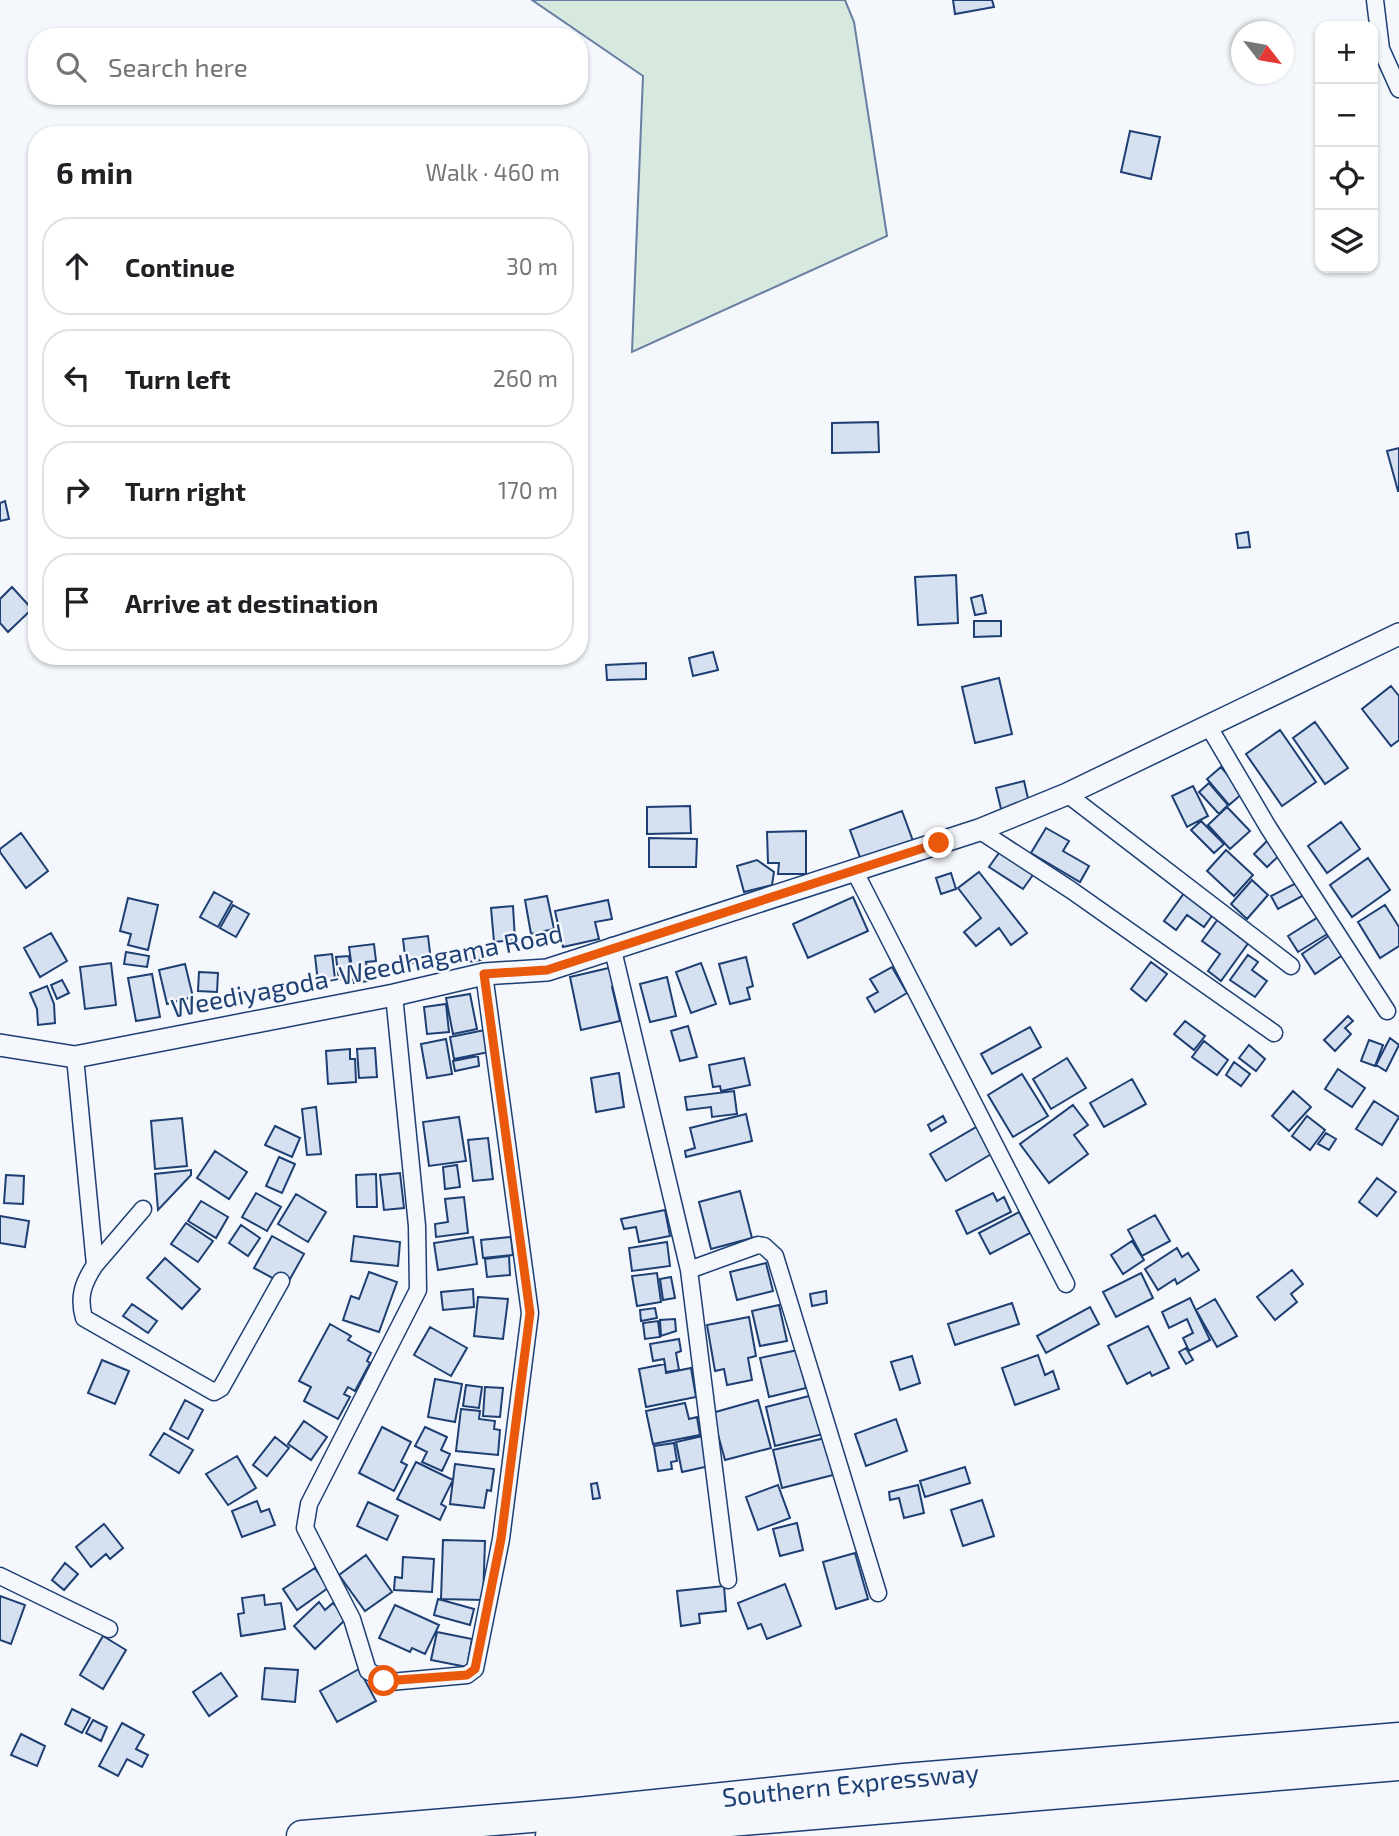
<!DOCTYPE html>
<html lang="en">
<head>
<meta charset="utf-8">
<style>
	body { margin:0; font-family:"Exo 2",sans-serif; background:#f2f2f2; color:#202124 }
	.controls { position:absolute; right:21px; top:21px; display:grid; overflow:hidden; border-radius:14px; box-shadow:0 2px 5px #0004 }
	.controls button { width:63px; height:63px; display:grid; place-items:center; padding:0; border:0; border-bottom:2px solid #e0e0e0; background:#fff; color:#202124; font:35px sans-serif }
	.compass { position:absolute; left:1231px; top:21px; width:63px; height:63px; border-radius:50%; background:#fff; box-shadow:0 2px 5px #0004; rotate:121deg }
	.stop { position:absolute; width:21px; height:21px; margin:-16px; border:5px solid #ea580c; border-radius:50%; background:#fff }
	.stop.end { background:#ea580c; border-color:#fff; box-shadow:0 2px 7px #0008 }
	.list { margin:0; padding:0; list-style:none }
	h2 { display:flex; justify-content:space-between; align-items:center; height:91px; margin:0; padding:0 28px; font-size:30px }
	h2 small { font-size:23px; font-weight:400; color:#757577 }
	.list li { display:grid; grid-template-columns:46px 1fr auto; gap:21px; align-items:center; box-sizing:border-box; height:98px; margin:0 14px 14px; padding:0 14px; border:2px solid #e0e0e0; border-radius:28px }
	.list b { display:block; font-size:26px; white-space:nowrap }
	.list em { font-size:23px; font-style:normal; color:#757577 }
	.icon { flex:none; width:38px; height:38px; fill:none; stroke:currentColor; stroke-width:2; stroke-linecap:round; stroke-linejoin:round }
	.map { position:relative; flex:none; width:1399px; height:1836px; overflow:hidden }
	.search { position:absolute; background:#fff; box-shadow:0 2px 5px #0004; left:28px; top:28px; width:560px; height:77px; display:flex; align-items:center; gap:18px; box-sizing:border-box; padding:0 24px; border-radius:28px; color:#757577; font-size:26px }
	.panel { position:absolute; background:#fff; box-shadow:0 2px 5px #0004; left:28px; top:126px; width:560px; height:539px; border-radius:28px }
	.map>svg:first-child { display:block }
	.green { fill:#d7e8df; stroke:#687fa3; stroke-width:2 }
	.building { fill:#d5e0f0; stroke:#1d3f73; stroke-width:2 }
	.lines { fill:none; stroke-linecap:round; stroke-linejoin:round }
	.minor-casing { stroke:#1d3f73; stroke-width:19 }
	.tertiary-casing { stroke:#1d3f73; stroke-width:24 }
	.motorway-casing { stroke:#1d3f73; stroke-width:33 }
	.minor { stroke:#f4f7fb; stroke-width:16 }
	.tertiary { stroke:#f4f7fb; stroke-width:21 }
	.motorway { stroke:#f4f7fb; stroke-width:30 }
	.route { stroke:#ea580c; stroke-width:9 }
	.labels { text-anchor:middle; stroke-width:5; stroke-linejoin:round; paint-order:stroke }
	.street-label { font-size:26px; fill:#1d3f73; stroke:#f4f7fb }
</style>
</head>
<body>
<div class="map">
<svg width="1399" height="1836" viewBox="0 0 1399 1836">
	<rect width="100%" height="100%" fill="#f4f7fb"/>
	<path class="green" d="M532 0H845L854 22 887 236 632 352 643 76Z"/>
	<path class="building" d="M953 0H992L994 7 955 14Z
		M1130 131 1160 137 1151 179 1121 172Z
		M878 422 879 452 832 453V423Z
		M1399 448V491H1398L1387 451Z
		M5 501 9 519 0 521V503Z
		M1248 532 1250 547 1238 548 1236 534Z
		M956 575 958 623 918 625 915 577Z
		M12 587 32 609 8 632 0 623V599Z
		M982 595 986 613 975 615 971 598Z
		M974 621H1001V636L974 637Z
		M713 652 718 670 693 676 689 658Z
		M646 663V679L607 680 606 665Z
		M999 678 1012 734 975 743 962 687Z
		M1391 686 1399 696V740L1391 746 1362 709Z
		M1315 722 1348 768 1325 784 1293 738Z
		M1280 730 1316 782 1282 806 1246 754Z
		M1221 767 1243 793 1229 805 1207 779Z
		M1024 781 1030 807 1002 813 996 788Z
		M1209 783 1228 805 1219 814 1199 792Z
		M1193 786 1208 816 1187 827 1172 796Z
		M690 806 691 833 647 834V807Z
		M1227 807 1250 831 1230 849 1208 825Z
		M902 811 913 841 861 860 850 830Z
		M1201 821 1224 844 1214 853 1191 830Z
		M1341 822 1360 849 1327 873 1308 846Z
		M1046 828 1069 841 1063 851 1089 866 1080 882 1031 853Z
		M806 831V874H778L779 863H768L767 832Z
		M21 833 48 871 26 888 0 852V849Z
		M649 838 697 839 696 867H649Z
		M1268 840 1281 854 1267 867 1254 854Z
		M1001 850 1035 872 1023 889 989 867Z
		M1226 850 1253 875 1234 896 1207 871Z
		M1368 858 1390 890 1352 917 1330 885Z
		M757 860 774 872 772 885 744 892 737 866Z
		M979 872 1027 933 1011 945 999 928 976 946 964 932 981 918 958 888Z
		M951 873 956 889 941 894 936 878Z
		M1252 880 1268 895 1247 919 1231 904Z
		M1300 881 1306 894 1278 909 1271 896Z
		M1187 889 1216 910 1204 927 1187 915 1176 930 1164 921Z
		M214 892 232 902 218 927 200 917Z
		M547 896 554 929 531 934 525 900Z
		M853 897 868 931 808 958 793 924Z
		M128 898 158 905 148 950 128 945 131 934 120 931Z
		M608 900 612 919 595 922 599 939 563 947 555 911Z
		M233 905 249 914 236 937 220 928Z
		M1385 905 1399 927V946L1380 958 1358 922Z
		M513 906 515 940 494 942 491 908Z
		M1221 915 1252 938 1221 981 1208 971 1220 954 1202 941Z
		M1320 916 1329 933 1298 952 1288 936Z
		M51 933 67 961 40 977 24 948Z
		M1333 933 1347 952 1315 974 1302 954Z
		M428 936 431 961 406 964 403 939Z
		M374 944 376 961 366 962 369 981 354 983 349 947Z
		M479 947 481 960 467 962 465 949Z
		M126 952 149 956 147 967 124 964Z
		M332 954 335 979 318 982 315 956Z
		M1248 955 1258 962 1252 970 1267 981 1255 997 1230 980Z
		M349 956 352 979 339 980 336 957Z
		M746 957 753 986 747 988 750 999 730 1004 719 964Z
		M1151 962 1167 974 1146 1001 1131 989Z
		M111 963 116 1005 85 1009 80 967Z
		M701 963 716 1004 691 1013 676 972Z
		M185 964 193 997 167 1004 159 970Z
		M613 967 617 986 612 987 620 1021 581 1030 570 977Z
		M892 967 907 993 875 1012 867 998 878 992 870 979Z
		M199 972 218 973 217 992 198 991Z
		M152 974 160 1017 136 1021 128 978Z
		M667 977 676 1016 650 1022 640 984Z
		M62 980 69 993 57 999 51 985Z
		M47 986 54 1004 55 1023 38 1025 37 1009 30 993Z
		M470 994 477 1029 453 1034 446 998Z
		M446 1004 449 1032 427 1034 424 1007Z
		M1348 1016 1353 1021 1345 1028 1351 1034 1335 1051 1324 1040Z
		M1185 1021 1205 1036 1194 1050 1174 1034Z
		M688 1026 697 1057 680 1061 671 1031Z
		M1030 1027 1041 1047 992 1074 981 1054Z
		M485 1030 489 1052 454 1059 450 1037Z
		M1390 1038 1399 1045 1386 1071 1376 1065Z
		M446 1039 452 1074 427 1078 421 1044Z
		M1369 1040 1383 1045 1375 1066 1361 1061Z
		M1204 1041 1228 1060 1217 1075 1192 1057Z
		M1249 1045 1265 1059 1256 1071 1239 1058Z
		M375 1048 377 1077 359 1078 357 1049Z
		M350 1049V1059H355L356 1082 328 1084 326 1051Z
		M478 1056 479 1066 455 1071 453 1061Z
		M744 1058 750 1085 721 1091 720 1086 713 1087 709 1065Z
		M1067 1058 1086 1088 1051 1109 1033 1079Z
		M1234 1062 1250 1074 1241 1086 1226 1075Z
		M1338 1069 1365 1088 1352 1107 1325 1089Z
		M619 1073 624 1107 596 1112 591 1078Z
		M1022 1074 1048 1116 1013 1137 988 1095Z
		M1132 1079 1146 1104 1104 1127 1090 1103Z
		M734 1091 737 1114 712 1117 711 1107 687 1110 685 1097Z
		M1293 1091 1311 1107 1289 1131 1272 1116Z
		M1374 1101 1399 1117 1382 1145 1356 1129Z
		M1073 1105 1088 1125 1074 1135 1088 1154 1049 1183 1020 1144Z
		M316 1107 321 1154 307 1155 302 1109Z
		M746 1114 752 1141 686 1157 685 1151 695 1148 690 1128Z
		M943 1116 946 1122 931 1131 928 1125Z
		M1307 1116 1325 1130 1310 1150 1292 1136Z
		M459 1117 466 1161 429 1166 423 1122Z
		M182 1118 187 1166 155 1169 151 1121Z
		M275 1126 300 1138 292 1157 265 1145Z
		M978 1126 993 1153 946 1181 930 1154Z
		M1326 1133 1336 1139 1329 1150 1318 1144Z
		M488 1138 493 1179 473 1181 468 1140Z
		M215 1151 247 1172 229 1199 197 1178Z
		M279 1157 295 1164 282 1193 266 1186Z
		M457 1165 460 1187 445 1189 443 1167Z
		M191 1170V1175L158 1210 155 1174Z
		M400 1173 404 1208 384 1210 380 1175Z
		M376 1174 377 1207H357L356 1175Z
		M6 1175 24 1176 23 1204 4 1203Z
		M1377 1178 1396 1192 1377 1216 1359 1202Z
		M740 1191 752 1238 711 1249 699 1202Z
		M256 1193 281 1207 267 1231 242 1217Z
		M993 1193 997 1201 1004 1197 1011 1212 967 1234 956 1211Z
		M296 1194 326 1212 308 1242 278 1224Z
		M464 1197 468 1233 436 1237 435 1224 448 1222 445 1199Z
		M201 1201 228 1217 216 1238 188 1221Z
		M665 1210 670 1236 639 1242 636 1227 624 1229 621 1219Z
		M1019 1212 1030 1233 990 1254 979 1233Z
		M1155 1215 1170 1241 1142 1256 1128 1230Z
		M0 1216 29 1221 25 1247 0 1243Z
		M186 1223 213 1241 198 1262 171 1244Z
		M241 1225 260 1238 248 1256 229 1243Z
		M272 1236 304 1254 290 1279 282 1274 278 1281 254 1268Z
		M354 1236 400 1242 398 1266 351 1261Z
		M473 1237 477 1264 438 1270 434 1243Z
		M511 1237 513 1255 483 1258 481 1240Z
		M1132 1241 1144 1260 1123 1274 1111 1255Z
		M667 1242 670 1266 632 1271 629 1248Z
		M1177 1248 1182 1257 1188 1253 1199 1270 1177 1284 1175 1279 1158 1290 1145 1269Z
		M509 1256 510 1275 487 1277 485 1259Z
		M165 1258 200 1289 182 1309 147 1278Z
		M766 1263 773 1291 737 1300 730 1272Z
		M1292 1270 1303 1284 1291 1294 1297 1302 1275 1320 1257 1297Z
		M369 1272 397 1282 379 1332 343 1320 351 1296 359 1299Z
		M657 1273 661 1302 637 1306 632 1276Z
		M1141 1273 1153 1298 1116 1317 1103 1292Z
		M671 1277 675 1298 663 1300 660 1279Z
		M473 1289 474 1307 443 1310 441 1292Z
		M826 1291 827 1303 812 1306 810 1294Z
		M478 1297 508 1299 503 1339 474 1336Z
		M1190 1298 1210 1340 1189 1351 1183 1338 1193 1333 1187 1319 1169 1328 1162 1312Z
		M1215 1299 1237 1336 1217 1347 1196 1310Z
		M1012 1303 1019 1324 955 1345 948 1324Z
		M132 1304 157 1321 148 1333 123 1316Z
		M779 1305 787 1341 760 1346 752 1311Z
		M1090 1307 1099 1324 1046 1353 1037 1336Z
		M655 1308 657 1318 641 1321 640 1310Z
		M749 1317 756 1356 748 1358 752 1380 727 1385 724 1369 715 1371 707 1325Z
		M675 1319 676 1331 661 1336 660 1320Z
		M658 1321 660 1337 645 1339 643 1323Z
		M330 1324 351 1336 348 1340 371 1353 367 1361 370 1363 355 1391 348 1387 344 1394 350 1397 338 1419 304 1401 311 1387 299 1381Z
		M1148 1326 1169 1368 1152 1376 1150 1372 1127 1384 1108 1346Z
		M430 1327 467 1348 451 1376 414 1355Z
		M679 1339 681 1351 676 1353 679 1370 666 1372 664 1359 653 1361 650 1344Z
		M1186 1348 1193 1360 1186 1364 1179 1352Z
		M798 1350 806 1388 769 1397 760 1358Z
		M1038 1355 1045 1375 1053 1371 1059 1389 1015 1405 1002 1368Z
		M912 1356 920 1383 900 1390 891 1362Z
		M102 1360 129 1371 115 1404 88 1393Z
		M665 1364 666 1373 691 1368 696 1397 646 1407 639 1369Z
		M435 1379 462 1384 455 1422 428 1417Z
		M466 1385 482 1387 479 1408 463 1406Z
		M485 1387 503 1388 500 1417 483 1416Z
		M813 1395 823 1434 775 1446 766 1407Z
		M185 1400 203 1410 188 1439 170 1429Z
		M758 1400 771 1448 725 1460 712 1413Z
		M685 1403 689 1419 697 1417 700 1435 653 1444 646 1411Z
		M461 1409 480 1411 479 1419 495 1421 494 1429 500 1430 498 1455 456 1451Z
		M896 1419 907 1451 866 1466 855 1434Z
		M304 1421 327 1437 311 1460 288 1444Z
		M382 1427 411 1442 401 1462 407 1465 394 1491 359 1473Z
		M425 1427 447 1437 441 1450 450 1454 442 1471 422 1462 427 1452 415 1446Z
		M164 1433 193 1450 179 1473 150 1455Z
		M707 1435 714 1465 682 1472 676 1442Z
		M275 1437 289 1448 267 1476 253 1465Z
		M825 1438 833 1475 782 1488 773 1450Z
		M674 1443 677 1461 671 1462 672 1469 658 1471 654 1446Z
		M237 1456 256 1488 228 1505 206 1474Z
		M416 1462 453 1480 441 1504 446 1507 440 1520 397 1499Z
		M455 1464 494 1469 491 1491 487 1490 484 1508 450 1504Z
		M965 1467 970 1483 925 1497 920 1481Z
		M597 1483 600 1498 593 1499 591 1484Z
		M778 1485 790 1518 758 1530 746 1497Z
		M918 1485 924 1513 904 1518 899 1498 890 1500 889 1492Z
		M982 1500 994 1536 963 1546 951 1510Z
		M257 1501 261 1512 269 1509 275 1525 242 1537 232 1511Z
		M368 1502 398 1516 387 1540 357 1526Z
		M797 1523 803 1550 780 1556 773 1529Z
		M104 1524 123 1548 110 1559 106 1554 91 1567 76 1547Z
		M443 1540 485 1541 483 1600 441 1599Z
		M855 1553 868 1599 836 1609 823 1562Z
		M366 1555 392 1592 365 1611 339 1575Z
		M403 1557 434 1559 432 1592 394 1590 395 1577 402 1578Z
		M65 1563 78 1574 64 1590 52 1580Z
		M315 1568 328 1588 297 1610 283 1589Z
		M785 1584 801 1626 767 1639 761 1624 748 1629 738 1603Z
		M724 1586 726 1611 699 1614 700 1623 681 1626 677 1591Z
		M264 1595 265 1605 281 1603 285 1629 241 1636 238 1614 244 1613 242 1598Z
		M0 1596 25 1605 11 1644 0 1640Z
		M438 1599 474 1609 470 1625 434 1615Z
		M319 1602 325 1610 333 1603 347 1618 315 1649 294 1626Z
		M395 1605 439 1625 425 1654 412 1648 410 1652 379 1638Z
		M437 1632 472 1639 467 1667 431 1660Z
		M103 1636 126 1650 103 1689 80 1675Z
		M265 1668 298 1670 295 1702 262 1699Z
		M359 1669 376 1701 337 1722 320 1691Z
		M221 1673 237 1696 209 1716 193 1692Z
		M72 1709 90 1718 82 1733 65 1724Z
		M93 1720 107 1727 101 1741 86 1733Z
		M122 1723 144 1735 136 1749 148 1755 142 1767 127 1759 118 1776 99 1766Z
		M21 1734 45 1746 37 1766 11 1755Z"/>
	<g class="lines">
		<g class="minor-casing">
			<path id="minor" d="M1375 0 1381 49 1399 89
				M1209 727 1268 827 1387 1011
				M1067 794 1291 966
				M979 830 1071 890 1274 1033
				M854 870 1066 1284
				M612 946 689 1270 728 1580
				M394 995 417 1226 418 1290 309 1504 305 1528 352 1619 368 1671 390 1682 467 1675 475 1669 501 1539 530 1313 484 974
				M75 1057 95 1265C83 1283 78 1297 84 1318L214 1392 221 1388 281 1281
				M95 1265 143 1209
				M689 1270 758 1245 764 1246 775 1256 878 1593
				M0 1576 109 1629"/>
		</g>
		<g class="tertiary-casing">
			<path id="tertiary" d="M0 1045 75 1057 394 995 484 974 547 970 979 830 1067 794 1399 634"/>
		</g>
		<g class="motorway-casing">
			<g id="motorway">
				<path id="s1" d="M302 1836 578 1813 904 1779 1399 1738"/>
				<path d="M551 1836 1399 1765"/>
			</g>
		</g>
		<use href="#minor" class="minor"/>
		<use href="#tertiary" class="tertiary"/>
		<use href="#motorway" class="motorway"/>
	</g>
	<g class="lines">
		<path class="route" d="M384 1681 467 1675 475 1669 501 1539 530 1313 484 974 547 970 939 843"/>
	</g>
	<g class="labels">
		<g class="street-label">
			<text transform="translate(367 971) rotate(-11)" y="9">Weediyagoda-Weedhagama Road</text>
			<text dy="9" stroke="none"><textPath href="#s1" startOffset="551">Southern Expressway</textPath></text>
		</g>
	</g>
</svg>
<div class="controls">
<button>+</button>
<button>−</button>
<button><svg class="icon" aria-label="locate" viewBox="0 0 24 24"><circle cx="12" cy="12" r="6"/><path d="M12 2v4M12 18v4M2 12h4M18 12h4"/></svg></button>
<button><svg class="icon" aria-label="layers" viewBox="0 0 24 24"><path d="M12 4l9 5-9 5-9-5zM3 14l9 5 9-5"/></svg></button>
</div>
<svg class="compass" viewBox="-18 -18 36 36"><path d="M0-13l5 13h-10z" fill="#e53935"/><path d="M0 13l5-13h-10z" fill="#757577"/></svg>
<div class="stop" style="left:384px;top:1681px"></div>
<div class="stop end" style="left:939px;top:843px"></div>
<div class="search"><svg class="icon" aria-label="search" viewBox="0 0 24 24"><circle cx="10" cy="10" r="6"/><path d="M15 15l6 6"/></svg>Search here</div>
<section class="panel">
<h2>6 min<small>Walk · 460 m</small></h2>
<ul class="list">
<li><svg class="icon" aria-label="ahead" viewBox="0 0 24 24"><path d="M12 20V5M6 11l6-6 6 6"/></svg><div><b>Continue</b></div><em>30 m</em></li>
<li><svg class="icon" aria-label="left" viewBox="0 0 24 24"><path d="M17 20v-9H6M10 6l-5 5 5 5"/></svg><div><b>Turn left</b></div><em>260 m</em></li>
<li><svg class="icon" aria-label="right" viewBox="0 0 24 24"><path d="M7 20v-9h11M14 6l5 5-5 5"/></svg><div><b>Turn right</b></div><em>170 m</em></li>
<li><svg class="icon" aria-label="arrive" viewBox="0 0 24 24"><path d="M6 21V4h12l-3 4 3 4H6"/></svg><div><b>Arrive at destination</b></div></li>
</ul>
</section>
</div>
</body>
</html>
